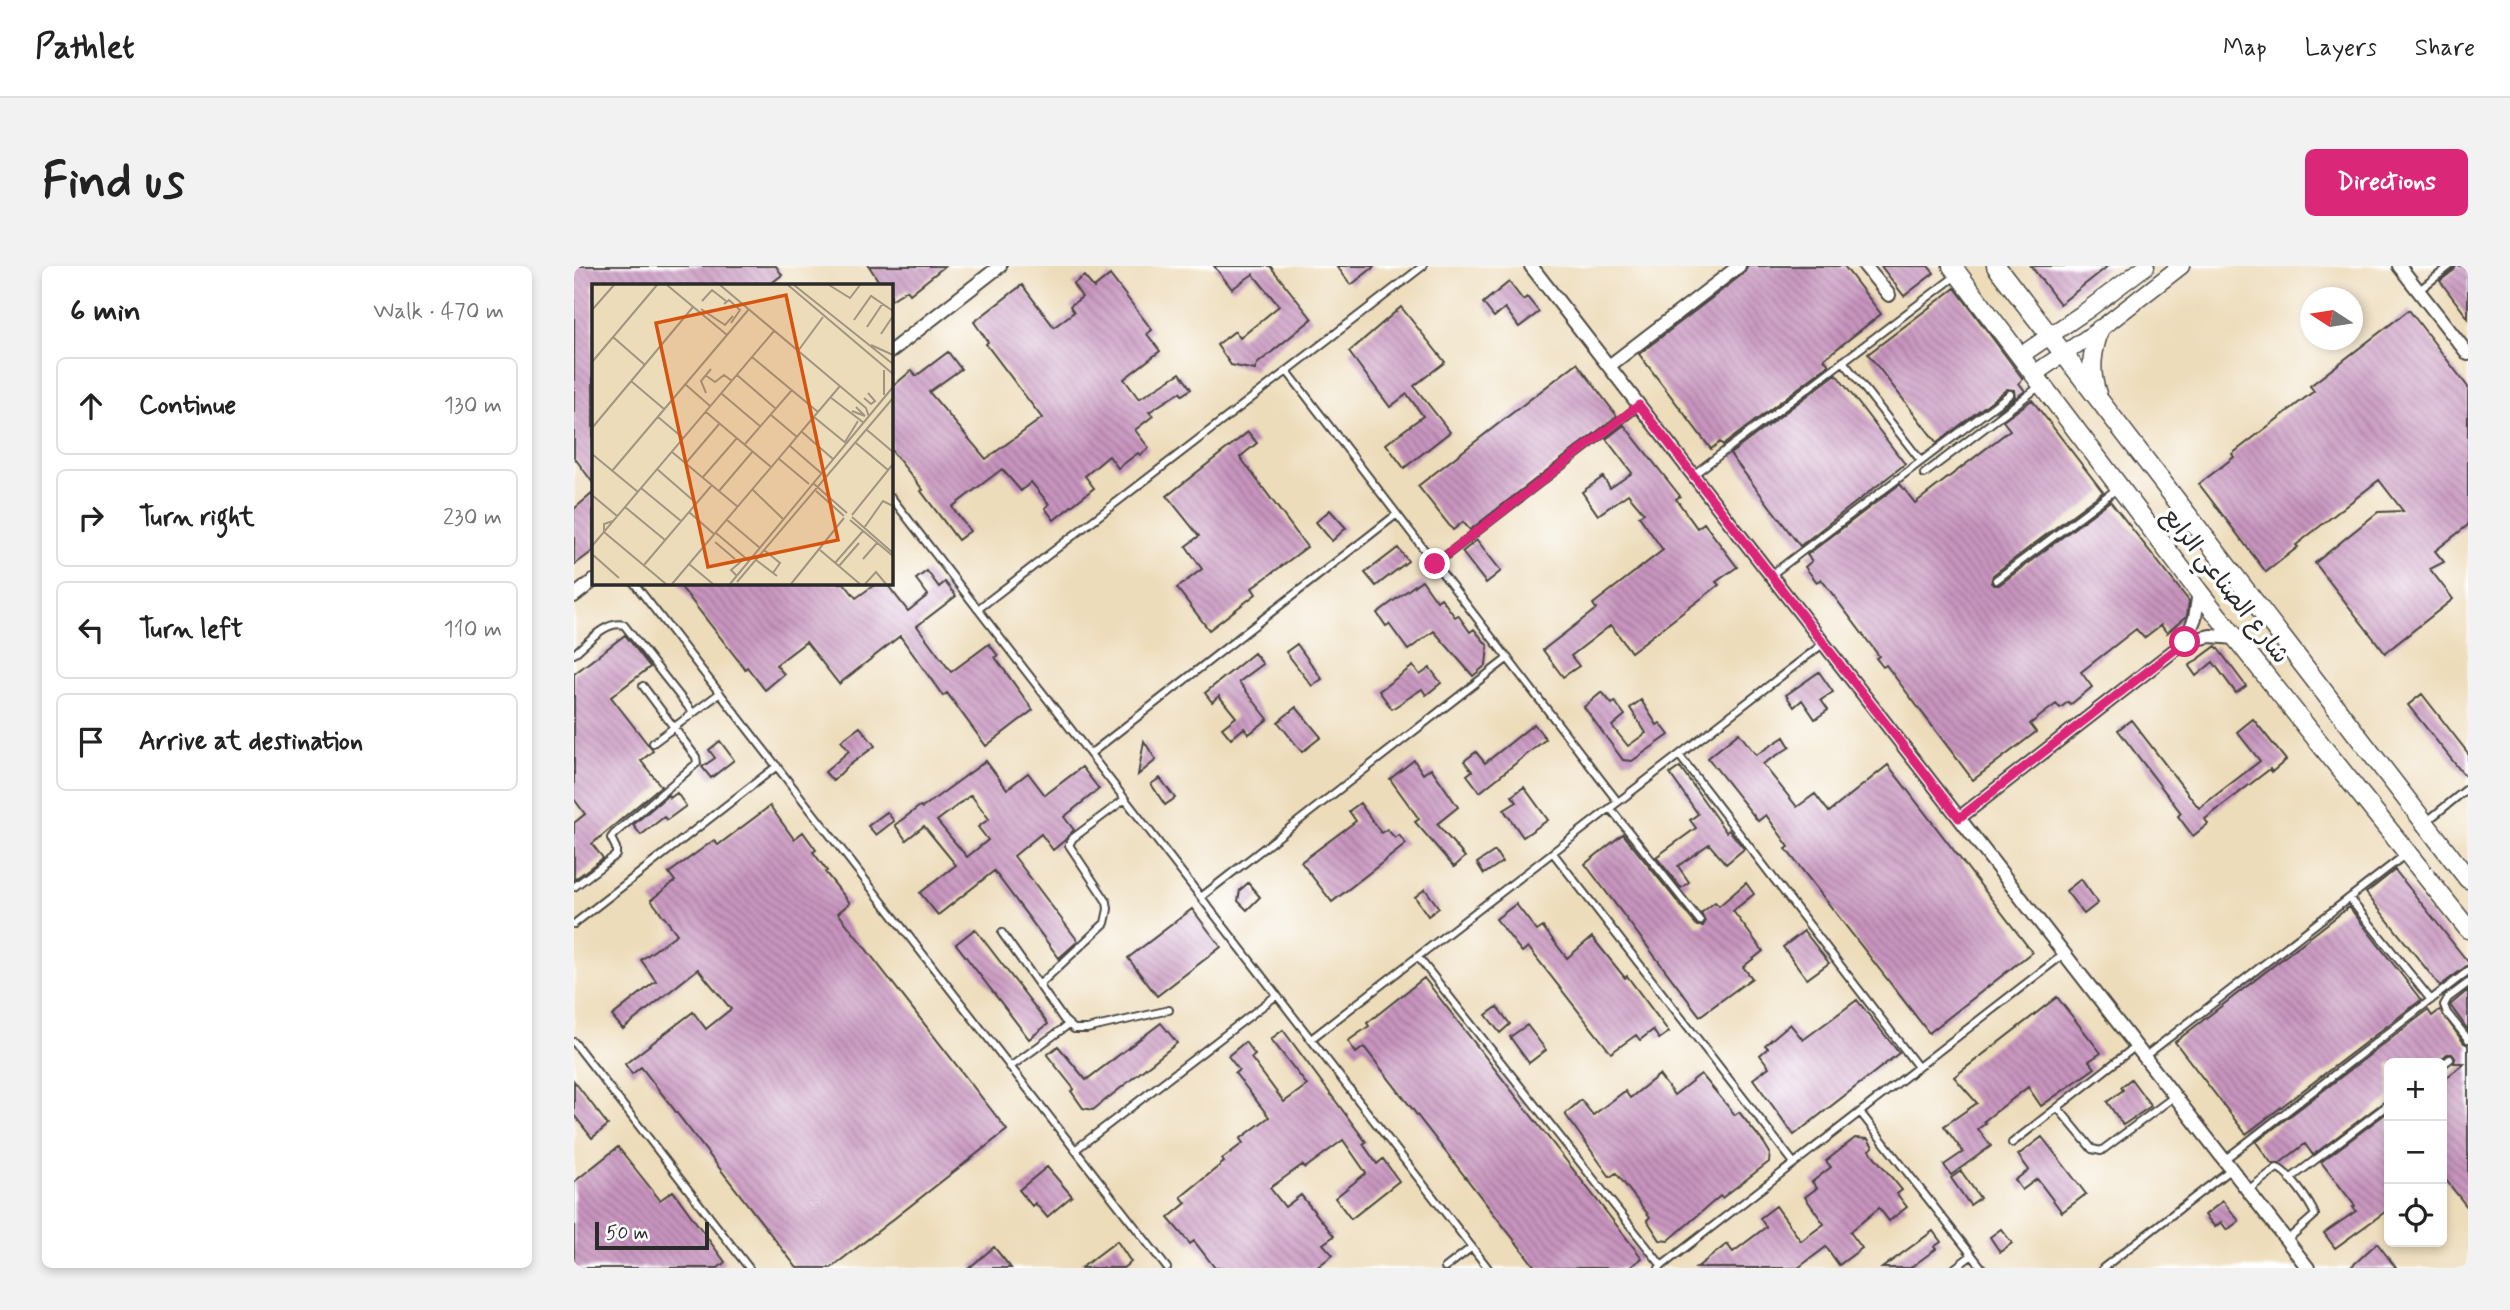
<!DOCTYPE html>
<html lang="en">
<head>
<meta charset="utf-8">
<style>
	body { margin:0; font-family:Mynerve,"Playpen Sans Arabic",sans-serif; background:#f2f2f2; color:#222 }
	.controls { position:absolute; right:21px; bottom:21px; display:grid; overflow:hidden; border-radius:10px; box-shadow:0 4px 10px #0003 }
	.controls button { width:63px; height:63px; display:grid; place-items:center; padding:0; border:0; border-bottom:2px solid #e0e0e0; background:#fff; color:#222; font:35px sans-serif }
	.compass { position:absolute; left:1726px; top:21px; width:63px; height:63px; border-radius:50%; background:#fff; box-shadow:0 4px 10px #0003; rotate:282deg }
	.scale { position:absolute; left:21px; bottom:18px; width:114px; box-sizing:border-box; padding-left:7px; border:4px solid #2b2b2b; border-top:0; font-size:19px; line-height:24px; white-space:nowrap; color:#2b2b2b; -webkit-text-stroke:5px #fff; paint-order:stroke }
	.stop { position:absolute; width:21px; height:21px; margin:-16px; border:5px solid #db2777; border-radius:50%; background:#fff }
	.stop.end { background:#db2777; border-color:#fff; box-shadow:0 2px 7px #0008 }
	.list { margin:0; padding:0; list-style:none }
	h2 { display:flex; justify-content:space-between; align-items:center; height:91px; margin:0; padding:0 28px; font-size:30px }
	h2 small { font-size:23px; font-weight:400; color:#767676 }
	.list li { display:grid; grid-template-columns:46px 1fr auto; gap:21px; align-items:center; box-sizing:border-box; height:98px; margin:0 14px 14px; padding:0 14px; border:2px solid #e0e0e0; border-radius:10px }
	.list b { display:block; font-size:26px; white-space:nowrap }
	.list em { font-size:23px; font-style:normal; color:#767676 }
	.icon { flex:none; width:38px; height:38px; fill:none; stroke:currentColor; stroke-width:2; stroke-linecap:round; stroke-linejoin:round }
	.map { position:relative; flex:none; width:1894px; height:1002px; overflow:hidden; border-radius:10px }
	header { display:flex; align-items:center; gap:42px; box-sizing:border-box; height:98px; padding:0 35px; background:#fff; border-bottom:2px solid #e0e0e0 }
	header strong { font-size:33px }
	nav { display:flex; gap:38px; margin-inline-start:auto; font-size:24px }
	.intro { display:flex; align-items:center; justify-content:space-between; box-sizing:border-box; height:168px; padding:0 42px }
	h1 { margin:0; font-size:49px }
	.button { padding:18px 32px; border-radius:10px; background:#db2777; color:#fff; font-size:24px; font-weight:700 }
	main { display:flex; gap:42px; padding:0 42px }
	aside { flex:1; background:#fff; border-radius:10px; box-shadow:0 4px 10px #0003 }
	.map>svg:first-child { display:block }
	.building { fill:url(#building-back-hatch); fill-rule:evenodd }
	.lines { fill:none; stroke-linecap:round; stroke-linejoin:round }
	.service-casing { stroke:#484640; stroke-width:10 }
	.minor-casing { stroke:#484640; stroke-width:16 }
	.tertiary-casing { stroke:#484640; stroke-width:19 }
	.secondary-casing { stroke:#484640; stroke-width:21 }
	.service { stroke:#fff; stroke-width:6 }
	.minor { stroke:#fff; stroke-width:12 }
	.tertiary { stroke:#fff; stroke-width:16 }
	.secondary { stroke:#fff; stroke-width:18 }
	.route { stroke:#db2777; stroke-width:9 }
	.labels { text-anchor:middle; stroke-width:7; stroke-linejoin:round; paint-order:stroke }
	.street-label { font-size:24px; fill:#2b2b2b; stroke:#fff }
	.inset-road { fill:none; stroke:#9f9581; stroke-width:2 }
	.view { fill:#d5540f; fill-opacity:0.15; stroke:#d5540f; stroke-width:3.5 }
	.inset-edge { fill:none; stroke:#2b2b2b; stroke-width:3.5 }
</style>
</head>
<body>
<header>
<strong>Pathlet</strong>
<nav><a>Map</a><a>Layers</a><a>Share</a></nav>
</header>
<div class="intro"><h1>Find us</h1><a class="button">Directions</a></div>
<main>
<aside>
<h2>6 min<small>Walk · 470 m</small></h2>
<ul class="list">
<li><svg class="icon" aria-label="ahead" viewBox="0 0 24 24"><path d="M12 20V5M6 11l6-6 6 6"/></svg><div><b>Continue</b></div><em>130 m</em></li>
<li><svg class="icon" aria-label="right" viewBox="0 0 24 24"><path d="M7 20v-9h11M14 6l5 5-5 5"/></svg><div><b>Turn right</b></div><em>230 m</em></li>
<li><svg class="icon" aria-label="left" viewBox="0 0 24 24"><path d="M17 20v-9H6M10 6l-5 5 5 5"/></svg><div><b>Turn left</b></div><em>110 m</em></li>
<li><svg class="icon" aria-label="arrive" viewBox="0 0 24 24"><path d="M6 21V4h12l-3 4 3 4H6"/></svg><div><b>Arrive at destination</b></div></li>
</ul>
</aside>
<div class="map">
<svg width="1894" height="1002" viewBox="0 0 1894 1002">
	<defs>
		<pattern id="building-back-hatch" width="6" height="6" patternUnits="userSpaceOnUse" patternTransform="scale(1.75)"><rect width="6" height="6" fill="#c794be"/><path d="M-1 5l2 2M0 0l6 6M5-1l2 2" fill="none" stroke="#a2799b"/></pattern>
	</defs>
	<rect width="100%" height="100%" fill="#fff"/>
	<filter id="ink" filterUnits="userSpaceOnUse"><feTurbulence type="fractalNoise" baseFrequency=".0143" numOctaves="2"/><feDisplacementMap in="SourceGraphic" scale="14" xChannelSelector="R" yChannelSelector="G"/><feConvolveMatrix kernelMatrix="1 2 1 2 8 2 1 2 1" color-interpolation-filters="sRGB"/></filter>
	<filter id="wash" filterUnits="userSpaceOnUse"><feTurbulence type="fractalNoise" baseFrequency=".00686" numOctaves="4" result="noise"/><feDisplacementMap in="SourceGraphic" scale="28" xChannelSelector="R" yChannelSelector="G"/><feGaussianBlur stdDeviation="1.57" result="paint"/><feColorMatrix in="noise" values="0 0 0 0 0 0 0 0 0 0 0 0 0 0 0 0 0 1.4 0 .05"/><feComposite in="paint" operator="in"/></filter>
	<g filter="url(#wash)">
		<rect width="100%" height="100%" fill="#eddcba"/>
		<g id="blocks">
			<path class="building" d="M0 0H202L208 9 195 19H19V217L0 191Z
				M295 0H371L336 28 333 24 317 34V19H307Z
				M640 0H696L738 53 683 98 681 104 657 99 643 79 661 65 666 72 705 40 679 8 658 23Z
				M763 0H801L777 19Z
				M1174 0H1270L1307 48 1250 93 1255 99 1149 179 1146 176 1137 183 1065 88 1170 7Z
				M1307 0H1354L1360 7 1330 30Z
				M1457 0H1534L1486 38Z
				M1882 0H1894V52L1866 15 1880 4Z
				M536 9 578 64 573 68 586 85 550 113 565 133 606 107 617 123 608 129 606 126 575 146 579 150 561 164 575 182 566 189 564 187 544 202 535 190 511 210 520 222 480 254 471 242 475 238 457 216 447 225 428 203 378 241 396 265 384 274 347 225 349 224 317 184V122L338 104 342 110 374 86 387 103 355 126 412 193 468 152 412 78 414 76 400 56 448 19 480 61 500 46 496 40 508 31 499 18 510 10 520 22Z
				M935 16 949 34 953 31 965 46 945 61 931 42 920 51 909 37Z
				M1381 22 1449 113 1445 117 1451 125 1422 146 1441 131 1440 124 1433 123 1363 177 1294 88Z
				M827 41 871 96 840 120 876 166 830 202 812 178 849 150 833 128 816 141 775 86Z
				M1835 44 1894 121V259L1861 285 1870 296 1856 303 1879 333 1811 387 1741 297 1804 246 1829 245 1805 214 1722 279 1724 281 1692 306 1625 218 1660 191 1658 188 1740 125 1736 120Z
				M1003 97 1043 150 896 264 889 256 879 264 844 220Z
				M1262 108 1331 198 1226 280 1156 188Z
				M1458 134 1529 226 1419 309 1417 317 1420 319H1425L1536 235 1615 335 1613 350 1593 367 1587 359 1570 372 1562 363 1507 406 1518 421 1496 439 1494 436 1486 442 1482 438 1456 458 1462 466 1399 514 1312 399 1309 401 1302 392 1305 390 1247 313 1243 316 1231 301 1238 295 1233 289 1326 218 1341 237 1436 164 1429 155Z
				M1050 159 1106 230 1102 233 1123 262 1130 257 1163 301 1142 316 1145 319 1057 386 1037 359 997 390 1005 400 989 411 969 384 1022 343 1019 338 1089 284 1065 250 1070 247 1054 228 1024 249 1008 226 1029 211 1036 222 1058 207 1032 173Z
				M674 166 683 177 666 191 733 281 678 322 682 328 635 364 603 322 628 303 612 280 625 270 593 230Z
				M19 227V285L0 299V243Z
				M756 244 772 262 758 275 742 256Z
				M903 274 927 305 912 317 888 286Z
				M824 282 834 295 802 320 791 307Z
				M353 305 365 321 371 316 382 330 343 360 377 406 415 378 424 390 421 391 459 444 412 480 373 427 369 430 326 370 265 418 232 376 202 399 210 408 191 424 173 401 171 403 104 317H270L282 332 303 317H312L334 345 354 329 342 313Z
				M848 314 863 335 867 332 881 351 884 349 896 366 900 363 914 380 912 399 899 410 860 365 834 384 815 358 812 360 803 347Z
				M51 369 76 401 37 431 79 485 67 495 87 520 18 578 29 592 0 614V557L11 548 0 533V408Z
				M723 378 748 413 738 420 712 386Z
				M1642 380 1672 420 1662 427 1639 396 1622 410 1615 400Z
				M680 387 689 398 665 416 694 453 675 468 670 462 657 473 648 462 662 451 645 430 638 436 631 427Z
				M839 400 846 409 856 402 867 417 852 429 848 423 818 443 805 425Z
				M1245 406 1259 426 1247 434 1254 444 1241 453 1228 434 1220 441 1212 429Z
				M1028 426 1038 438 1041 436 1051 449 1038 460 1054 480 1072 467 1056 442 1067 434 1083 459 1086 457 1095 469 1058 495 1049 494 1010 441Z
				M1848 428 1894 487V514L1834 439Z
				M722 441 747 471 728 486 704 456Z
				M1679 453 1712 494 1698 506 1696 503 1631 553 1634 558 1619 570 1604 550 1607 547 1544 464 1557 454 1625 542 1686 495 1663 466Z
				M960 458 972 473 906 526 893 509 898 505 890 495 902 486 911 497Z
				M286 461 301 480 273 501 259 515 251 506 275 485 267 475Z
				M1165 467 1182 489 1210 471 1216 481 1189 498 1223 541 1241 528 1255 546 1314 499 1458 686 1355 767 1212 583 1215 581 1192 549 1184 555 1134 492Z
				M146 475 160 494 137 512 128 501 141 492 135 484Z
				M570 475 582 494 564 509Z
				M840 494 849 508 857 502 884 541 863 558 891 591 880 601 841 556 845 553 816 513Z
				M412 495 433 523 454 507 471 529 508 501 525 523 490 551 500 564 491 574 479 584 467 568 440 590 504 675 485 692 420 605 364 649 346 627 382 599 350 560 332 574 321 559 346 540 348 542ZM397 529 415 553 404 561 414 574 393 591 363 555Z
				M1106 501 1152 566 1155 564 1170 583 1152 598 1135 578 1104 600 1115 616 1107 622 1082 591 1122 562 1116 554 1124 548 1096 508Z
				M586 512 601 532 591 539 577 518Z
				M950 521 974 554 949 571 930 544 943 536 938 530Z
				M103 527 112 540 93 554 90 551 67 569 59 559 94 529 96 532Z
				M786 537 807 567 813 563 821 572 825 569 832 578 758 636 727 596 782 555 775 545Z
				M196 540 220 573 229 566 242 584 239 586 253 605 251 606 276 637 264 647 433 864 257 1002H223L67 801 58 808 51 798 119 746 132 763 157 743 124 703 49 763 38 750 82 715 67 694 103 668 77 634 101 615 95 607 140 574 144 579Z
				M313 546 320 555 302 569 294 560Z
				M1049 568 1123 660H1129L1131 656 1127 647 1141 636 1145 640 1172 617 1180 628 1159 645 1189 685 1169 701 1178 712 1126 750 1011 598Z
				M921 585 928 596 910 608 903 597Z
				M1821 604 1894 696V699L1866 720 1792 627Z
				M1507 613 1524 637 1510 648 1492 625Z
				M674 617 686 631 673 644 664 635 666 624Z
				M851 623 865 642 854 650 841 631Z
				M942 638 963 665 969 661 993 692 1018 671 1051 712 1053 710 1095 766 1085 773 1079 764 1066 774 1062 769 1037 787 954 681 948 686 922 653Z
				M1775 641 1847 734 1672 868 1601 776Z
				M618 643 647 681 583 730 554 692Z
				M401 663 474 758 455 773 382 678Z
				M1230 665 1255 697 1233 713 1209 681Z
				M850 712 1068 992 1055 1002H962L790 781 782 787 774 775 795 760 793 757Z
				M1894 724V764L1876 739Z
				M1483 731 1527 787 1515 795 1521 802 1467 840 1454 821 1410 855 1412 857 1404 863 1417 880 1377 909 1370 899 1389 886 1370 860 1403 837 1380 811Z
				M1283 734 1325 787 1220 869 1179 813 1195 801 1186 789 1194 782 1191 779 1216 758 1229 774Z
				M923 741 936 758 926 767 912 749Z
				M1854 744 1858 750 1866 744 1890 777 1894 779V942L1868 909V815L1891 797H1880L1881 792 1878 788H1873L1863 797H1815V832L1739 889 1731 878 1706 897 1698 898 1682 876Z
				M587 757 603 777 519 844 509 842 497 825 500 823 473 789 484 780 512 814Z
				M953 759 972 784 955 797 936 771Z
				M709 764 792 876 789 878 803 898 809 893 825 915 777 953 761 932 792 907 769 874 731 902 728 899 696 922 711 941 727 929 760 970 749 978 759 989 742 1002H641L620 975 616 978 594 952 612 937 607 931 650 896 648 893 669 877 666 873 695 851 661 807 665 804 654 790 671 776 681 789 677 792 710 836 733 819 697 773Z
				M1127 808 1161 849 1165 846 1190 877 1196 887 1195 896 1148 932 1146 930 1094 975 1086 974 1073 954 1076 951 1042 907 1036 911 991 848 1007 834 1019 849 1051 825 1056 832 1085 809 1100 829Z
				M1557 813 1577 840 1549 859 1533 836 1549 824 1547 821Z
				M0 815 34 859 18 872 0 849Z
				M1815 845V943L1761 982 1750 967 1782 945 1779 941 1781 940 1747 896Z
				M1468 871 1512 928 1488 946 1463 913 1448 924 1441 914 1455 904 1444 889Z
				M1281 872 1294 873 1299 881 1295 884 1328 924 1323 928 1333 941 1315 955 1305 942 1276 966 1288 982 1265 999 1252 981 1224 1002H1122L1153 978 1159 986 1192 961 1186 952 1202 940 1227 975 1250 958 1231 931 1243 922 1238 916 1257 901 1252 895Z
				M44 881 86 934 99 925 151 996 144 1002H0V916Z
				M473 901 498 930 473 951 461 937 458 940 445 924Z
				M1387 905 1406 932 1396 939 1377 912Z
				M1649 935 1665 955 1653 964 1647 956 1641 961 1631 949Z
				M1427 963 1438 977 1426 986 1416 971Z
				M1359 965 1367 976 1360 981 1362 983 1336 1002H1308Z
				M543 975 557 996 549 1002H507Z
				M1803 977 1822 1002H1776Z
				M420 981 437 1002H395Z"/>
		</g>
	</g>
	<g filter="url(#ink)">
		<use href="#blocks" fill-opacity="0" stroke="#484640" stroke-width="2"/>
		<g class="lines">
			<g class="service-casing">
				<path id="service" d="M1844 25 1876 0
					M1269 95 1347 195
					M713 105 1044 536
					M1350 208 1466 120
					M1119 209 1383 9
					M317 231 914 1002
					M861 298 1065 140
					M1197 309 1436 128
					M1422 314 1544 222
					M60 317 593 1002
					M404 343 849 0
					M0 388C13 377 32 354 50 359L119 447
					M79 477 146 427
					M516 488 823 248
					M1105 489 1344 801
					M1036 542 1126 655
					M1852 556 1894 522
					M979 587 1220 897
					M0 621 42 589V582L37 572 40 568 123 497 122 491 69 420
					M627 631 934 392
					M1775 632 1857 734
					M0 658 203 500
					M428 667 490 754 500 763H513L595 744
					M844 691 1088 1000
					M1894 717 1874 732 1870 739 1873 747 1894 773
					M465 719 531 657 534 643 533 636 495 579 499 572 551 533
					M737 773 1250 377
					M0 776 175 1002
					M1570 791 1832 588
					M1868 799 1876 793
					M436 801 494 759
					M1484 842 1518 883 1527 885 1601 830
					M1286 846 1408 1002
					M1438 877 1562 780
					M501 884 703 729
					M1650 894 1894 705
					M1716 913 1815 838
					M1674 924 1703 902C1715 906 1737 938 1741 949L1713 974
					M871 1002 898 981
					M1085 1002 1490 688
					M1381 1002 1398 989
					M1529 1002 1657 903"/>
			</g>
			<g class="minor-casing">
				<path id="minor" d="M957 0 1734 1002
					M1291 0 1315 29
					M1825 0 1894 88
					M317 85 426 0
					M1035 100 1165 0
					M0 330 19 315
					M1611 376 1621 352 1625 326
					M1385 552 1611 376 1636 370 1662 372"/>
			</g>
			<g class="tertiary-casing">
				<path id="tertiary" d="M1446 90 1512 45 1572 0
					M1460 108 1526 63 1607 0"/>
			</g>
			<g class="secondary-casing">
				<path id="secondary" d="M1378 0 1625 326 1894 663
					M1422 0 1894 613
					M1523 128C1515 105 1518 85 1526 63"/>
			</g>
			<use href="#service" class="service"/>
			<use href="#minor" class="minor"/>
			<use href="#tertiary" class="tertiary"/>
			<use href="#secondary" class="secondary"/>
		</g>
	</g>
	<g class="lines" filter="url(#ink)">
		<path class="route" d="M861 298 1065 139 1385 552 1611 376"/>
	</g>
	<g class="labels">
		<g class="street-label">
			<text transform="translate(1652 319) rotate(52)" y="8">شارع الصناعي الرابع</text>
		</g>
	</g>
	<g transform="translate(18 18)">
		<rect width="301" height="301" fill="#eddcba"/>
		<path class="inset-road" d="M75 1 135 51M128 1 274 124 277 133M196 1 301 90M202 1 301 80M237 1 258 14 268 1M110 17 120 6 134 17M132 20 137 16 148 26 139 39M109 25 133 41 141 32M0 26 22 1M262 36 279 12 301 27M275 43 291 19M289 50 301 32M21 53 53 81M279 61 301 71M206 67 231 33M160 73 226 128M0 78 65 1M113 91 123 98 132 91 140 97M145 91 183 124M39 97 72 125M93 100 118 122M114 109 109 97 119 85M130 110 169 143M292 111V86M238 113 272 139M272 114 279 120 283 117 276 109M260 127 273 132 264 123M114 128 179 183M179 131 205 153M66 133 91 154M222 133 255 160M0 144 101 23M275 146 301 168M210 148 241 175M253 158 266 137M264 159 296 186M153 160 200 106M198 162 229 189M80 168 146 223M0 170 46 208M186 174 217 200M94 179 128 139M65 185 104 219M20 187 157 25M111 193 145 154M222 200 255 229M49 204 89 237M160 205 191 235M127 207 161 167M224 207 252 232M0 211 25 232M33 223 73 256M97 228 122 250M260 231 301 180M260 233 301 269M135 236 168 264M258 236 301 272M21 237 12 240V248L74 300M272 244 291 217 301 222M124 249 157 277M123 258 143 275M0 262 182 47M172 266 188 279 181 289M228 266 268 300M0 270 27 294M271 275 285 259M164 276 185 292M243 279 271 247M97 280 121 300M52 281 120 201M247 282 267 259M145 292 139 286 152 275M145 298 301 114M80 300 248 102M138 300 301 103M199 300 252 234M273 300 284 288 294 300"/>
		<path class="view" d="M194 11 246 256 116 283 64 39Z"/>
		<rect width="301" height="301" class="inset-edge"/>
	</g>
</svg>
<div class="controls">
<button>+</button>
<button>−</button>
<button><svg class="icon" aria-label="locate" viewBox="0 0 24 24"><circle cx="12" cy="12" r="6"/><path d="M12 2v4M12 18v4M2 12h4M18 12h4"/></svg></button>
</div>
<svg class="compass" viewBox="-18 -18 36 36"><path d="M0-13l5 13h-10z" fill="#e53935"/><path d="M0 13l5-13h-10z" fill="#767676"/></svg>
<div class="scale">50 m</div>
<div class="stop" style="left:1611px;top:376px"></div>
<div class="stop end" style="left:861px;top:298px"></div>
</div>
</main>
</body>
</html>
